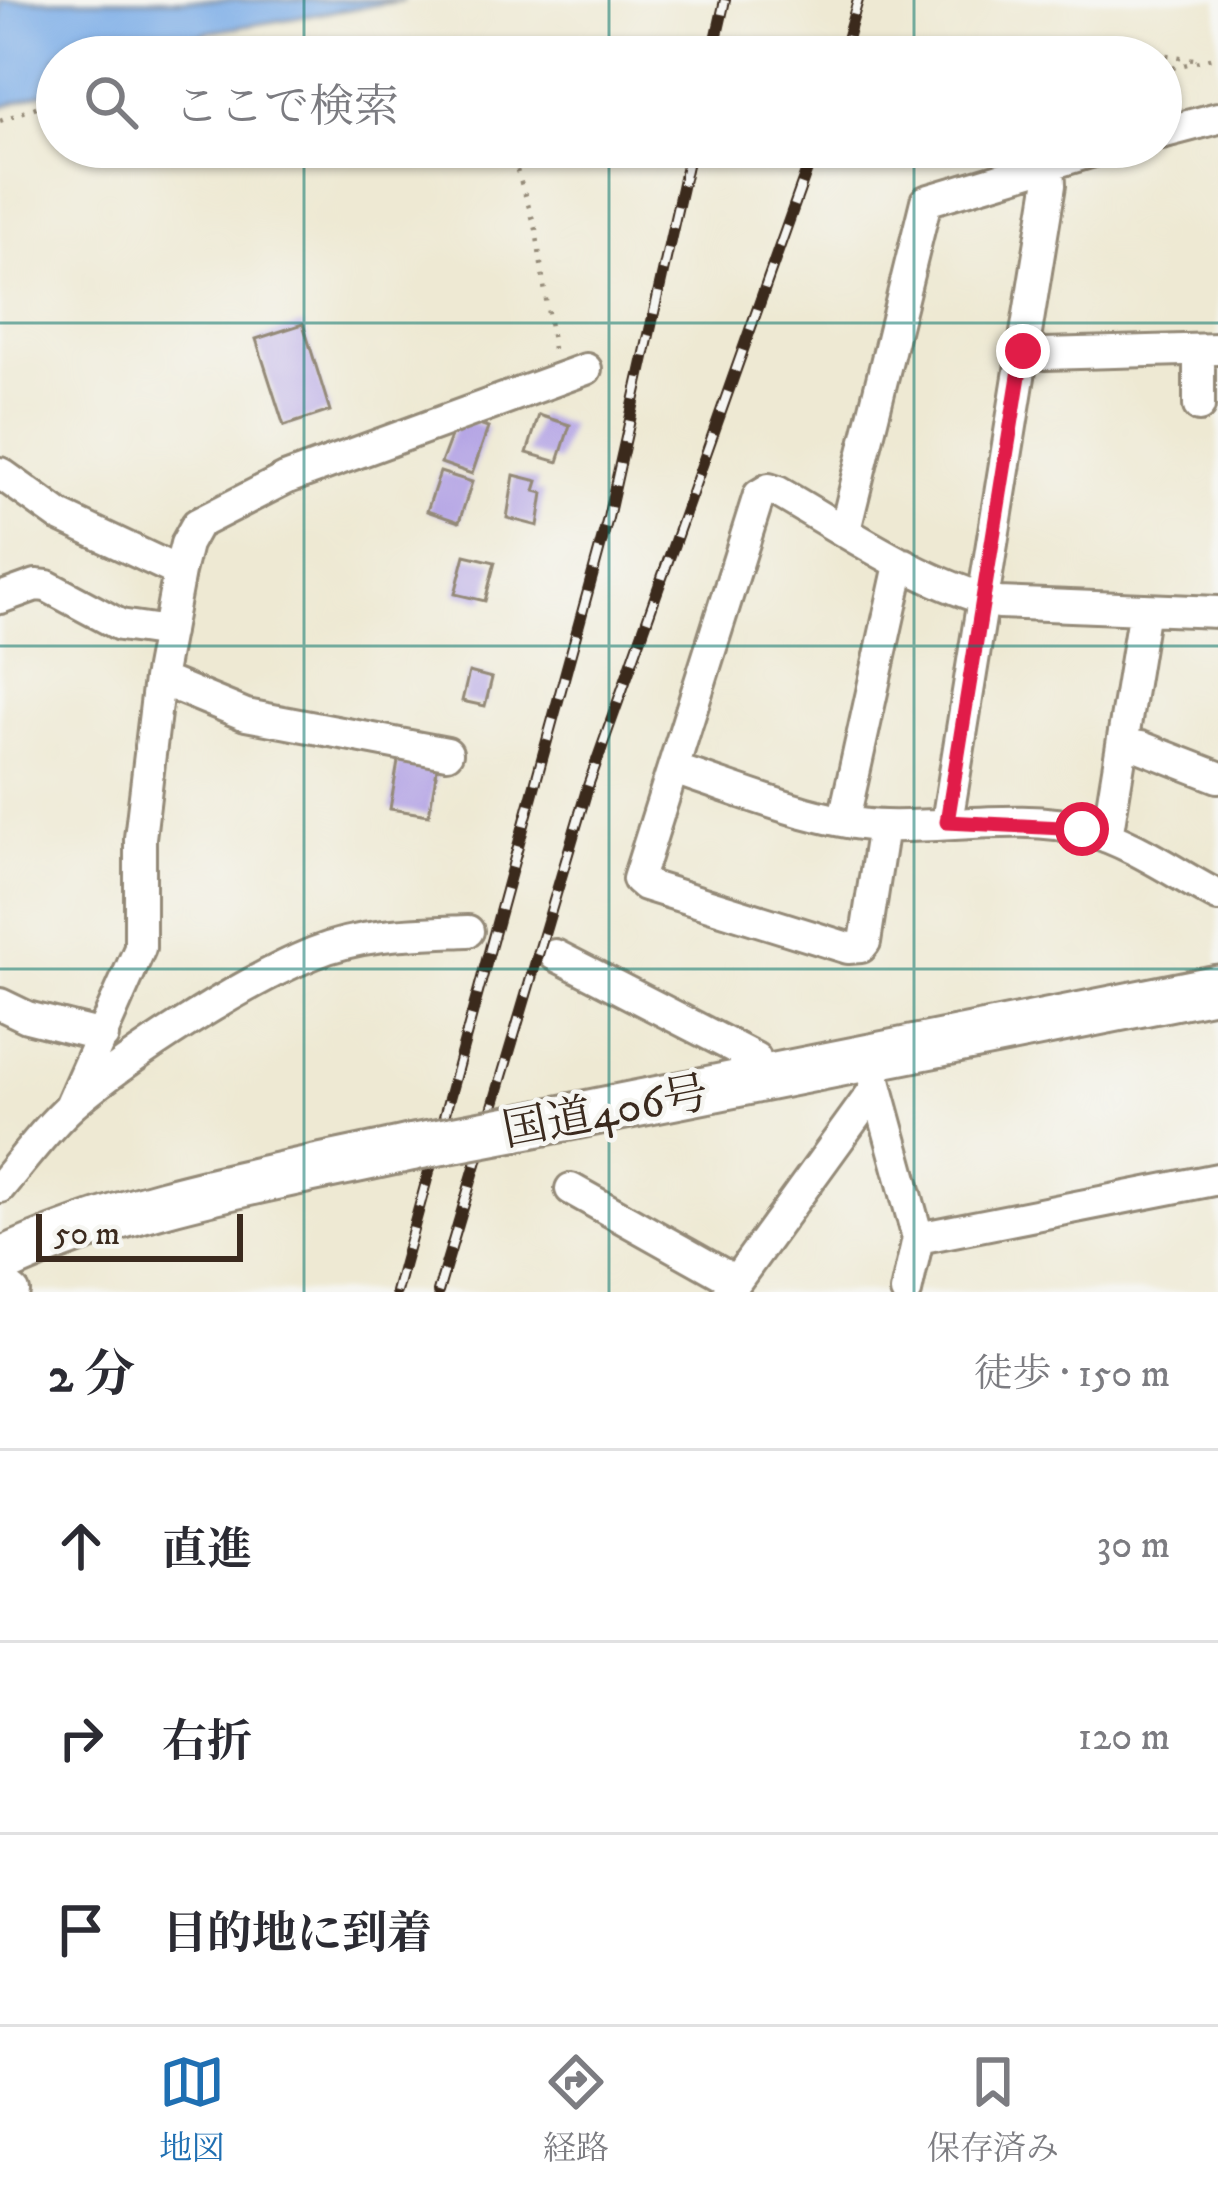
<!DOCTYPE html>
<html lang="ja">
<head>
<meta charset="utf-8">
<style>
	body { margin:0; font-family:"IM FELL DW Pica","Noto Serif JP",serif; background:#f7f7f7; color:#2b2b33 }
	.scale { position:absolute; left:36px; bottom:30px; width:207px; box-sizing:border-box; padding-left:12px; border:6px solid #3b2a1e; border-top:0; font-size:33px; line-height:42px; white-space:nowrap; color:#3b2a1e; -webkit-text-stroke:9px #f6f6f2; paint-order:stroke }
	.stop { position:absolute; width:36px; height:36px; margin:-27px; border:9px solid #e11d48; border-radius:50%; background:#fff }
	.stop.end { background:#e11d48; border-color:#fff; box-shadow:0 3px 12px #0008 }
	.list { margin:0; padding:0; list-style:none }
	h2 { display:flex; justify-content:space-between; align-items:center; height:156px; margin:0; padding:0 48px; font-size:51px }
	h2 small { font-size:39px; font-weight:400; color:#7c7c81 }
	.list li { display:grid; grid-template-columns:78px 1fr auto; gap:36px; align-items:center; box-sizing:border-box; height:192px; padding:0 48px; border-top:3px solid #e1e1e2 }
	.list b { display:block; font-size:45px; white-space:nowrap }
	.list em { font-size:39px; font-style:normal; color:#7c7c81 }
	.icon { flex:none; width:66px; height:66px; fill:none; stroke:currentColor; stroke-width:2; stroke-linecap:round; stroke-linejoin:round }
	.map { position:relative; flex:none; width:1218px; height:1292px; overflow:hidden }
	.search { position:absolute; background:#fff; box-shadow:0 3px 9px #0004; left:36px; right:36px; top:36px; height:132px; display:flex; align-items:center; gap:30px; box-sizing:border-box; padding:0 42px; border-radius:66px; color:#7c7c81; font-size:45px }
	.sheet { height:732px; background:#fff }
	nav { display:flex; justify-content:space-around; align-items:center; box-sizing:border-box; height:168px; border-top:3px solid #e1e1e2; background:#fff; font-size:33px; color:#7c7c81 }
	nav a { display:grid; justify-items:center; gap:6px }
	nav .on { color:#1f6fb2 }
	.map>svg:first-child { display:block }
	.water { fill:#7dade7; stroke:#5c6c82; stroke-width:3 }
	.building { fill:#b1a0e4 }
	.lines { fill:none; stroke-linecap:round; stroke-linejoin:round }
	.minor-casing { stroke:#948a78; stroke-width:36 }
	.highway-casing { stroke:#948a78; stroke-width:51 }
	.path { stroke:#948a78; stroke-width:4.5; stroke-dasharray:3 9; stroke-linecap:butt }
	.minor { stroke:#fff; stroke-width:30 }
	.highway { stroke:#fff; stroke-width:45 }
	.rail-casing { stroke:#3b2a1e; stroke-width:12 }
	.rail { stroke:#f6f6f2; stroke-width:8; stroke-dasharray:22; stroke-linecap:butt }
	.highway-bridge-casing { stroke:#948a78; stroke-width:51; stroke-linecap:butt }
	.highway-bridge { stroke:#fff; stroke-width:45 }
	.route { stroke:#e11d48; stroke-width:15 }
	.grid { fill:none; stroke:#0f766e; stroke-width:3; stroke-opacity:0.55 }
	.labels { text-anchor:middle; stroke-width:9; stroke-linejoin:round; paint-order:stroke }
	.street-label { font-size:45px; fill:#3b2a1e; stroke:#f6f6f2 }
</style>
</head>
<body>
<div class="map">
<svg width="1218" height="1292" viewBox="0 0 1218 1292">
	<rect width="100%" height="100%" fill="#f6f6f2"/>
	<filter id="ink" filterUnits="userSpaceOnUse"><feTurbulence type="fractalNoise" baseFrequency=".00833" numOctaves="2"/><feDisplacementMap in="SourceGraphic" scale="24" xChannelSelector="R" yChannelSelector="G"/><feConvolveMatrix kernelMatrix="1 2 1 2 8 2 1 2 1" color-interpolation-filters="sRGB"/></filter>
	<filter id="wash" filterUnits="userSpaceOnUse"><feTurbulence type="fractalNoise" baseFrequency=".004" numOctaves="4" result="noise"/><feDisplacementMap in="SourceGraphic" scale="48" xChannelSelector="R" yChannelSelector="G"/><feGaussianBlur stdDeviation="2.7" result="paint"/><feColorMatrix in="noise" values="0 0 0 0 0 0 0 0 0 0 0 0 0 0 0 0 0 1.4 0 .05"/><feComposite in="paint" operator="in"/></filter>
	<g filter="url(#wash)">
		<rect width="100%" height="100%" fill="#eee9d3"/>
		<path class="water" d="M0 0H405L209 32 143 57H57V88L0 108Z"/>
		<g id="blocks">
			<path class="building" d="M303 324 330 411 284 426 256 339Z
				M539 415 570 425 558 462 527 453Z
				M458 418 488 428 472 474 441 463Z
				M440 472 472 482 459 522 427 511Z
				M514 475 538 481 535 491 543 493 538 526 507 518Z
				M465 555 495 562 485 601 455 594Z
				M469 672 492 678 485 706 462 701Z
				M399 756 438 763 429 815 390 809Z"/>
		</g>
	</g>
	<g filter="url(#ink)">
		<use href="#blocks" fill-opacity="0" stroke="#948a78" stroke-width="3"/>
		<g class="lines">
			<g class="minor-casing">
				<path id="minor" d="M1161 133 1218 118
					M1023 351 1045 354 1218 349
					M1199 406V350
					M0 473 60 516 179 572
					M845 530 926 201 1107 147
					M0 598 36 585 47 586 120 625 168 632
					M159 679 246 715 447 753
					M1123 744 1141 747 1218 777
					M673 769C740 790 816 824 885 826 949 828 1025 813 1087 830 1133 843 1176 874 1218 896
					M844 819 898 574 905 564
					M947 822 1050 185 1049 162
					M883 826 865 942 861 947 848 948 645 885 638 879 759 495 769 489 778 492C847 532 921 583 999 603L1218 612
					M1107 837 1144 609
					M555 955 755 1058 760 1081
					M0 1004 27 1017 103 1036
					M874 1077 918 1238 906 1292
					M70 1106 140 948V838L159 679 179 572 186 544 197 524 285 479 586 369
					M0 1187C23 1160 46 1128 73 1104 131 1054 243 982 314 953 362 933 417 933 468 931
					M571 1189 735 1281
					M918 1238 1218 1179
					M0 1281 14 1292
					M728 1292 875 1089"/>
			</g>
			<g class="highway-casing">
				<path id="highway" d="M514 1128 1218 988
					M0 1262C131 1200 274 1178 414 1147"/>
			</g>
			<path class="path" d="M1036 57 1104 46 1201 60
				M1161 71 1218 56
				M0 121 57 99
				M580 147 637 152 665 159 681 147
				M844 162 894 147
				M553 349 536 229 514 161 572 147"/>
			<use href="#minor" class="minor"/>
			<use href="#highway" class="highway"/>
			<g class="rail-casing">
				<path id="rail" d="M712 57 725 0
					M842 57 858 0
					M396 1292 608 518 691 147
					M438 1292 588 786 815 147"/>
			</g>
			<use href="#rail" class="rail"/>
			<g class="highway-bridge-casing">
				<path id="highway-bridge" d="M414 1147 514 1128"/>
			</g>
			<use href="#highway-bridge" class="highway-bridge"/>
		</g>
	</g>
	<g class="lines" filter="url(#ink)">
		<path class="route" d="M1023 351 947 822 1082 829"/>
	</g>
	<path class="grid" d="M304 0V57M609 0V57M914 0V57M304 147V1292M609 147V1292M914 147V1292M0 323H1218M0 646H1218M0 969H1218"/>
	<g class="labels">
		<g class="street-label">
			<text transform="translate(605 1110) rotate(-11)" y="16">国道406号</text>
		</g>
	</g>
</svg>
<div class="scale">50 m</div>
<div class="stop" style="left:1082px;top:829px"></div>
<div class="stop end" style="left:1023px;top:351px"></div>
<div class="search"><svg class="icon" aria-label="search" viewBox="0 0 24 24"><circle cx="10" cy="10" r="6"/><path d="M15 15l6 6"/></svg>ここで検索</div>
</div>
<section class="sheet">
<h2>2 分<small>徒歩 · 150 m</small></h2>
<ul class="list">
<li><svg class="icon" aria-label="ahead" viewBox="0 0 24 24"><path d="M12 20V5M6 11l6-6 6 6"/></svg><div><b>直進</b></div><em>30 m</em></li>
<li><svg class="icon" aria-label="right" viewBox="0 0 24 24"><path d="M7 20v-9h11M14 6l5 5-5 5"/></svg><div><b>右折</b></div><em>120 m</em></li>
<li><svg class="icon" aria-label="arrive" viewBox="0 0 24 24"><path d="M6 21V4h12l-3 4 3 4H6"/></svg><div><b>目的地に到着</b></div></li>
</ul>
</section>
<nav>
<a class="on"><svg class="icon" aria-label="map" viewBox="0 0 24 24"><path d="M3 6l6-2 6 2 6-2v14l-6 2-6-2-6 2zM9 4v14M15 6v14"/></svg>地図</a>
<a><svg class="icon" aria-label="directions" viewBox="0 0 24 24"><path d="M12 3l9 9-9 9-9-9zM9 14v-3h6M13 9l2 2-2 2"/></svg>経路</a>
<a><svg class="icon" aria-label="saved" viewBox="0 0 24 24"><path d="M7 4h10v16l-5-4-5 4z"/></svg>保存済み</a>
</nav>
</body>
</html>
